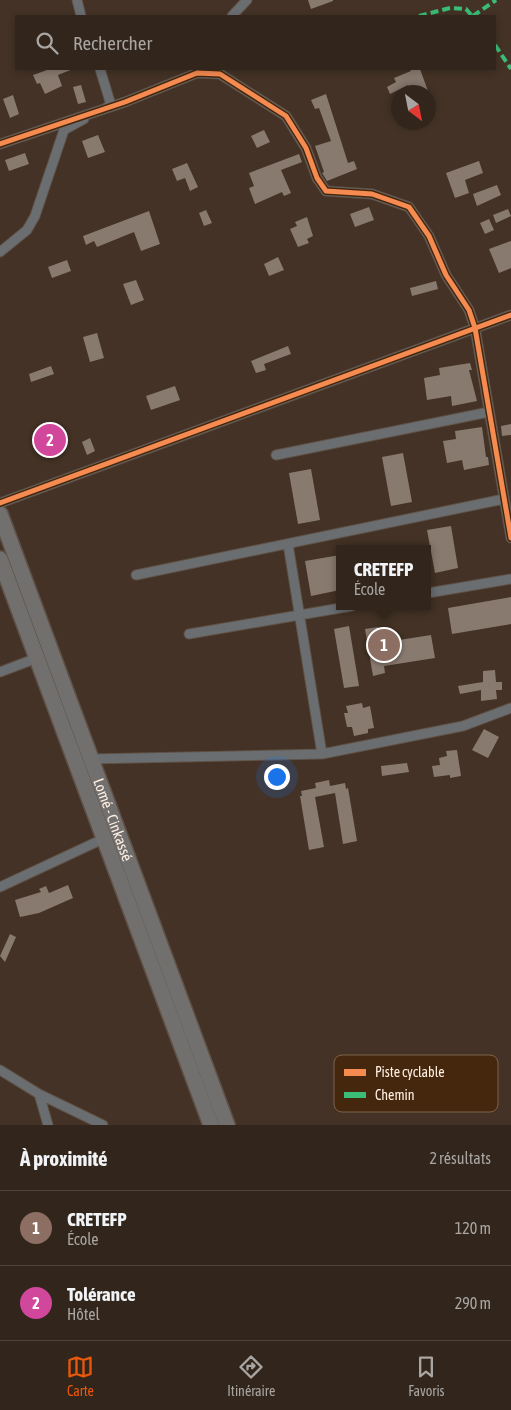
<!DOCTYPE html>
<html lang="fr">
<head>
<meta charset="utf-8">
<style>
	body { margin:0; font-family:"Asap Condensed",sans-serif; background:#3a2e25; color:#f1f3f6 }
	.compass { position:absolute; left:391px; top:85px; width:45px; height:45px; border-radius:50%; background:#32261c; box-shadow:0 2px 8px #0003; rotate:148deg }
	.you { position:absolute; left:276px; top:776px; width:18px; height:18px; margin:-12px; border:4px solid #fff; border-radius:50%; background:#1a73e8; box-shadow:0 0 0 8px #1a73e833 }
	.badge { display:grid; place-items:center; width:32px; height:32px; border-radius:50%; background:#ea580c; color:#fff; font-size:16px; font-weight:700 }
	.pin { position:absolute; translate:-50% -50%; border:2px solid #fff; box-shadow:0 1px 5px #0006 }
	.popup { position:absolute; left:336px; top:545px; width:95px; height:65px; box-sizing:border-box; display:grid; place-content:center; border-radius:0px; background:#32261c; filter:drop-shadow(0 1px 4px #0005); font-size:16px; white-space:nowrap; color:#a8a5a3 }
	.popup b { font-size:19px; color:#f1f3f6 }
	.popup::after { content:''; position:absolute; left:50%; top:100%; margin-left:-10px; border:10px solid transparent; border-top-color:#32261c }
	.list { margin:0; padding:0; list-style:none }
	h2 { display:flex; justify-content:space-between; align-items:center; height:65px; margin:0; padding:0 20px; font-size:21px }
	h2 small { font-size:16px; font-weight:400; color:#a8a5a3 }
	.list li { display:grid; grid-template-columns:32px 1fr auto; gap:15px; align-items:center; box-sizing:border-box; height:75px; padding:0 20px; border-top:1px solid #4d433b }
	.list b { display:block; font-size:19px; white-space:nowrap }
	.list p { margin:0; font-size:16px; white-space:nowrap; color:#a8a5a3 }
	.list em { font-size:16px; font-style:normal; color:#a8a5a3 }
	.icon { flex:none; width:28px; height:28px; fill:none; stroke:currentColor; stroke-width:2; stroke-linecap:round; stroke-linejoin:round }
	.map { position:relative; flex:none; width:511px; height:1125px; overflow:hidden }
	.search { position:absolute; background:#32261c; box-shadow:0 2px 8px #0003; left:15px; right:15px; top:15px; height:55px; display:flex; align-items:center; gap:12px; box-sizing:border-box; padding:0 18px; border-radius:0px; color:#a8a5a3; font-size:19px }
	.sheet { height:215px; background:#32261c }
	nav { display:flex; justify-content:space-around; align-items:center; box-sizing:border-box; height:70px; border-top:1px solid #4d433b; background:#32261c; font-size:14px; color:#a8a5a3 }
	nav a { display:grid; justify-items:center; gap:2px }
	nav .on { color:#ea580c }
	.map>svg:first-child { display:block }
	.building { fill:#897a6f }
	.lines { fill:none; stroke-linecap:round; stroke-linejoin:round }
	.minor-casing { stroke:#5f5146; stroke-width:11 }
	.trunk-casing { stroke:#5f5146; stroke-width:18 }
	.minor { stroke:#6b6e71; stroke-width:9 }
	.trunk { stroke:#72706e; stroke-width:15 }
	.quiet { stroke:#3abd76; stroke-width:4; stroke-dasharray:8 4; stroke-linecap:butt }
	.cycleway-casing { stroke:#45270d; stroke-width:8 }
	.cycleway { stroke:#f68b52; stroke-width:5 }
	.labels { text-anchor:middle; stroke-width:5; stroke-linejoin:round; paint-order:stroke }
	.street-label { font-size:15px; fill:#ffefe3; stroke:#45270d }
	.key { fill:#45270d; stroke:#7d634d; stroke-width:1 }
	.key-label { font-size:14px; fill:#ffefe3 }
</style>
</head>
<body>
<div class="map">
<svg width="511" height="1125" viewBox="0 0 511 1125">
	<rect width="100%" height="100%" fill="#433225"/>
	<path class="building" d="M308 0H333V1L311 9Z
		M50 69H73L58 75 62 86 45 94 40 83 37 84 33 75Z
		M410 69H420L428 91 411 92 408 85 390 94 387 87 396 82 394 78 411 71Z
		M81 85 86 102 78 104 73 87Z
		M326 94 348 163 354 161 357 169 327 181 322 173 324 172 315 146 331 141 319 108 315 109 311 100Z
		M13 95 19 114 10 118 3 99Z
		M264 130 270 142 257 148 251 136Z
		M98 135 105 152 88 158 82 141Z
		M25 153 29 164 9 171 5 160Z
		M299 154 302 162 281 170 291 193 284 196 282 192 255 204 249 188 254 186 249 173Z
		M479 161 483 173 465 180 469 193 455 198 446 173Z
		M187 163 198 187 190 191 185 178 177 181 172 169Z
		M497 185 501 195 477 206 473 194Z
		M369 207 374 220 355 227 350 214Z
		M508 209 511 216 496 223 493 215Z
		M206 210 212 223 204 226 199 213Z
		M149 211 160 244 141 251 134 232 97 247 94 241 86 245 83 236Z
		M307 217 313 236 307 239 309 243 298 247 290 229 297 226 295 222Z
		M489 219 494 230 485 234 480 223Z
		M511 241V268L499 273 489 249Z
		M278 257 284 270 269 276 264 264Z
		M67 260 71 271 52 278 48 267Z
		M136 280 144 300 131 305 123 284Z
		M436 281 438 289 412 296 410 288Z
		M97 333 104 358 90 362 83 337Z
		M288 346 291 354 264 364 266 370 256 373 251 361Z
		M470 363 472 370H469L477 401 452 406 451 396 427 400 424 378 440 375 439 368Z
		M51 366 54 374 31 382 29 374Z
		M175 386 180 400 151 410 146 396Z
		M511 424V435L502 436 501 426Z
		M482 427 486 457H488L489 465 464 470 462 460 447 463 443 441 456 439 455 431Z
		M90 438 95 451 87 455 82 442Z
		M403 453 412 502 391 506 382 457Z
		M311 469 320 520 298 524 289 473Z
		M451 526 458 568 435 573 427 530Z
		M340 555V590L311 596 305 561Z
		M511 597V624L452 634 448 608Z
		M349 626 359 686 344 688 334 629Z
		M378 627 380 643 431 635 435 658 384 666 385 673 373 676 365 629Z
		M495 670 496 682H502V690H496L497 699 481 701V690L460 694 458 686 483 682V671Z
		M362 703 363 708 370 706 374 728 368 729V733L354 736 352 727H347L344 713H348L346 706Z
		M484 729 499 737 488 758 472 750Z
		M457 750 461 776 450 778V775L434 777 432 766 440 765 439 758 447 756 446 751Z
		M407 763 409 772 382 776 381 766Z
		M329 780 330 786 345 783 346 789 348 788 357 841 343 844 335 793 315 797 324 847 309 850 300 796H302L301 791 316 788 315 783Z
		M68 885 73 898 39 913 20 917 15 900 41 892 39 889 46 886 49 893Z
		M10 934 16 937 5 962 0 956Z"/>
	<g class="lines">
		<g class="minor-casing">
			<path id="minor" d="M77 0 81 16
				M232 16 247 0
				M100 69 111 105 107 107
				M0 144 125 102 197 73 220 74 286 116 306 148 317 178 326 191 372 194 409 207 429 236 446 275 469 310 475 328 511 538
				M0 252 27 230 35 216 64 130 84 119
				M276 455 489 412
				M0 503 511 315
				M288 544 322 754
				M136 575 504 499
				M428 593 511 579
				M189 634 352 606
				M0 672 37 658
				M89 759 322 754 463 726 511 708
				M0 887 105 838
				M0 1070 39 1094 103 1125
				M39 1094 48 1125"/>
		</g>
		<g class="trunk-casing">
			<g id="trunk">
				<path id="s1" d="M0 514C75 718 150 922 227 1125"/>
				<path d="M0 559 211 1125"/>
			</g>
		</g>
		<use href="#minor" class="minor"/>
		<use href="#trunk" class="trunk"/>
		<path class="quiet" d="M419 16 450 8 466 9 472 16
			M473 16 496 0
			M495 45 511 69"/>
		<g class="cycleway-casing">
			<path id="cycleway" d="M0 144 125 102 197 73 220 74 286 116 306 148 317 178 326 191 372 194 409 207 429 236 446 275 469 310 475 328 511 538
				M0 503 511 315"/>
		</g>
		<use href="#cycleway" class="cycleway"/>
	</g>
	<g class="labels">
		<g class="street-label">
			<text dy="5" stroke="none"><textPath href="#s1" startOffset="326">Lomé - Cinkassé</textPath></text>
		</g>
	</g>
	<rect x="334" y="1055" width="164" height="57" rx="8" class="key"/>
	<rect x="344" y="1069" width="22" height="7" fill="#f68b52"/>
	<rect x="344" y="1092" width="22" height="6" fill="#3abd76"/>
	<g class="key-label">
		<text x="375" y="1077">Piste cyclable</text>
		<text x="375" y="1100">Chemin</text>
	</g>
</svg>
<svg class="compass" viewBox="-18 -18 36 36"><path d="M0-13l5 13h-10z" fill="#e53935"/><path d="M0 13l5-13h-10z" fill="#a8a5a3"/></svg>
<div class="you"></div>
<div class="pin badge" style="left:384px;top:645px;background:#8d6e63">1</div>
<div class="popup"><b>CRETEFP</b>École</div>
<div class="pin badge" style="left:50px;top:440px;background:#d1479c">2</div>
<div class="search"><svg class="icon" aria-label="search" viewBox="0 0 24 24"><circle cx="10" cy="10" r="6"/><path d="M15 15l6 6"/></svg>Rechercher</div>
</div>
<section class="sheet">
<h2>À proximité<small>2 résultats</small></h2>
<ul class="list">
<li><span class="badge" style="background:#8d6e63">1</span><div><b>CRETEFP</b><p>École</p></div><em>120 m</em></li>
<li><span class="badge" style="background:#d1479c">2</span><div><b>Tolérance</b><p>Hôtel</p></div><em>290 m</em></li>
</ul>
</section>
<nav>
<a class="on"><svg class="icon" aria-label="map" viewBox="0 0 24 24"><path d="M3 6l6-2 6 2 6-2v14l-6 2-6-2-6 2zM9 4v14M15 6v14"/></svg>Carte</a>
<a><svg class="icon" aria-label="directions" viewBox="0 0 24 24"><path d="M12 3l9 9-9 9-9-9zM9 14v-3h6M13 9l2 2-2 2"/></svg>Itinéraire</a>
<a><svg class="icon" aria-label="saved" viewBox="0 0 24 24"><path d="M7 4h10v16l-5-4-5 4z"/></svg>Favoris</a>
</nav>
</body>
</html>
